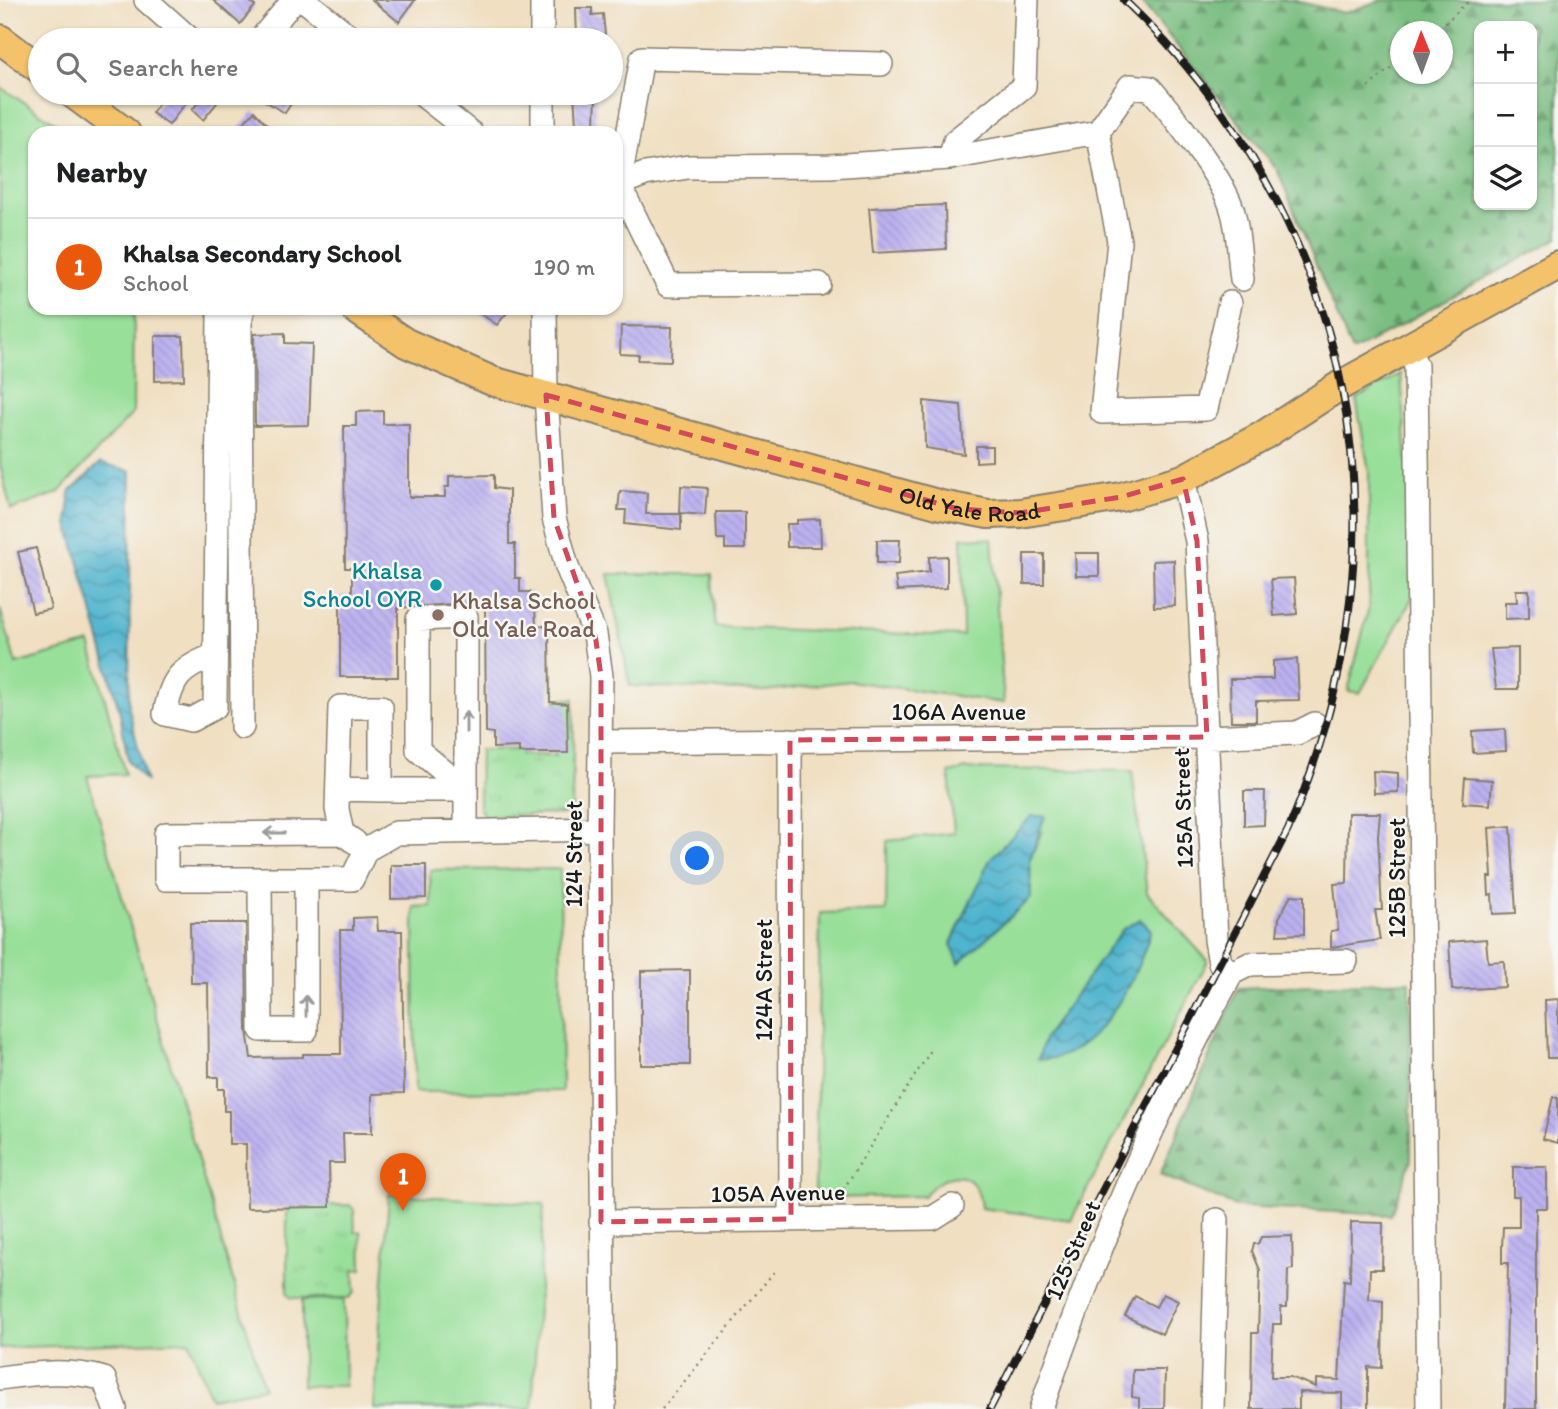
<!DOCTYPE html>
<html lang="en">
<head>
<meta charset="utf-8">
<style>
	body { margin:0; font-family:Itim,sans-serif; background:#f2f2f2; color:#202124 }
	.controls { position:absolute; right:21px; top:21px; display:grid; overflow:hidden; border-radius:14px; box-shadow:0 2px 5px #0004 }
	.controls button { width:63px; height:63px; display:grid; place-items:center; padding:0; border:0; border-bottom:2px solid #e0e0e0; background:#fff; color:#202124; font:35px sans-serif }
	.compass { position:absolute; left:1390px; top:21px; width:63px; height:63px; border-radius:50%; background:#fff; box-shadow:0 2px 5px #0004; rotate:359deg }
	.you { position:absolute; left:698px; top:859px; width:24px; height:24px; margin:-18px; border:5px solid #fff; border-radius:50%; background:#1a73e8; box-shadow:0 0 0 10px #1a73e833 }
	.badge { display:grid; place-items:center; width:46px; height:46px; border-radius:50%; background:#ea580c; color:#fff; font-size:23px; font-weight:700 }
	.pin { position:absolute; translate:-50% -58px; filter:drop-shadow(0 2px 4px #0008) }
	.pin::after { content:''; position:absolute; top:37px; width:24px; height:21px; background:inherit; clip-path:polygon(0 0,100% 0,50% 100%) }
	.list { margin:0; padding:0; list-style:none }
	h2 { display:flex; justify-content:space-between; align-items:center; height:91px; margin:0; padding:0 28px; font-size:30px }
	h2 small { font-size:23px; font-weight:400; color:#757577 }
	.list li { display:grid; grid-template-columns:46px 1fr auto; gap:21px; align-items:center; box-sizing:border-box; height:98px; padding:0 28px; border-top:2px solid #e0e0e0 }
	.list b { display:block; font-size:26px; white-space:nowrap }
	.list p { margin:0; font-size:23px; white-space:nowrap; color:#757577 }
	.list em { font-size:23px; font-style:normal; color:#757577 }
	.icon { flex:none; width:38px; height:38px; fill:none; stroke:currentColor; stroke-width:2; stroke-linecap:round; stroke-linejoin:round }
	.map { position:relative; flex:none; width:1558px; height:1409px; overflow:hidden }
	.search { position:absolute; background:#fff; box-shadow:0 2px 5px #0004; left:28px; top:28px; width:595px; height:77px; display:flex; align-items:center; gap:18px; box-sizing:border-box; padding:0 24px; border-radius:38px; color:#757577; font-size:26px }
	.panel { position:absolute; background:#fff; box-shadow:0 2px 5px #0004; left:28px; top:126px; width:595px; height:189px; border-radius:21px }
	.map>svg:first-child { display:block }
	.green { fill:#98df99; stroke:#5a7e5a; stroke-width:2; fill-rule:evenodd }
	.forest { fill:url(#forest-firs); stroke:#4b6d4e; stroke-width:2; fill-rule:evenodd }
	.park { fill:url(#park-tufts); stroke:#5a7e5a; stroke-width:2 }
	.water { fill:url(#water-waves); stroke:#366875; stroke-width:2 }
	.building { fill:url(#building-back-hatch) }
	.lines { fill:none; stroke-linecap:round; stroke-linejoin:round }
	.minor-casing { stroke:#867e6e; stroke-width:26 }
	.major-casing { stroke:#867e6e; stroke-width:32 }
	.path { stroke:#867e6e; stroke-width:2.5; stroke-dasharray:2 5; stroke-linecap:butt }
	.minor { stroke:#fff; stroke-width:23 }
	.major { stroke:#f4c26a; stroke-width:28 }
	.rail-casing { stroke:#1c1c1c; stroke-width:8 }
	.rail { stroke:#f6f6f2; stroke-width:5; stroke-dasharray:16; stroke-linecap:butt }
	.oneway { stroke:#999 }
	.marked { fill:none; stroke:#d1495b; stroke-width:5; stroke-dasharray:14 9; stroke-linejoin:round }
	.culture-dot { fill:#0f9aa8; stroke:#f6f6f2; stroke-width:2.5 }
	.education-dot { fill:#8d6e63; stroke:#f6f6f2; stroke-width:2.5 }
	.labels { text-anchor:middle; stroke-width:5; stroke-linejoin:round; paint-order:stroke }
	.street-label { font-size:24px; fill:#1c1c1c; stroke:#f6f6f2 }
	.culture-label { font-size:24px; fill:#0d838f; stroke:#f6f6f2; text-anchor:end }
	.education-label { font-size:24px; fill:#785e54; stroke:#f6f6f2; text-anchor:start }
</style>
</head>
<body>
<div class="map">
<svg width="1558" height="1409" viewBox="0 0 1558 1409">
	<defs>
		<pattern id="forest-firs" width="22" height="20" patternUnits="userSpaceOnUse" patternTransform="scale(1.75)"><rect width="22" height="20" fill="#7abe81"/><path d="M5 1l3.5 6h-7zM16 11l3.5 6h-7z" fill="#639a69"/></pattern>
		<pattern id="park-tufts" width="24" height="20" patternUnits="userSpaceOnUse" patternTransform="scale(1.75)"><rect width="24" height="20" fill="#98df99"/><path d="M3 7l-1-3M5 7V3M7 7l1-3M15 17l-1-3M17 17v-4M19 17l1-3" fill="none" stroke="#82bf83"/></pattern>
		<pattern id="water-waves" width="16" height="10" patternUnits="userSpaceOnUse" patternTransform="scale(1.75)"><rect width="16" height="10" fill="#4fb4ce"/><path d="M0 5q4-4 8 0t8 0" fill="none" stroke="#4192a6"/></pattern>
		<pattern id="building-back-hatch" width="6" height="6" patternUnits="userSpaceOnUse" patternTransform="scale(1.75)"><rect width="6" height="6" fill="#bbb1f0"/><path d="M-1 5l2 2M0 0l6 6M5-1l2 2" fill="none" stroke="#a098cd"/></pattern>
	</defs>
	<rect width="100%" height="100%" fill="#f6f6f2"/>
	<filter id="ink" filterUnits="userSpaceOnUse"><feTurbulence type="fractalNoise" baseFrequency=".0143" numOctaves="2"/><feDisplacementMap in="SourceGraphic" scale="14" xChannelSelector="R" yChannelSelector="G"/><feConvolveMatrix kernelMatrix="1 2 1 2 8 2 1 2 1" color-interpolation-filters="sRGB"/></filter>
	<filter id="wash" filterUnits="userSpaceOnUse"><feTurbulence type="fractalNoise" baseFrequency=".00686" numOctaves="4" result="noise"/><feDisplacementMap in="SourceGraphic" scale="28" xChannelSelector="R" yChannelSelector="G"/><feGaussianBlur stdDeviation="1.57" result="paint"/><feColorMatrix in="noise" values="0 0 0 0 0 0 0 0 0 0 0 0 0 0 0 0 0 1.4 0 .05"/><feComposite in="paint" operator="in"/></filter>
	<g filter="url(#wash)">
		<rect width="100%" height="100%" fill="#f0dfc1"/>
		<path class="green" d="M0 87 71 133H35V308H134L133 413 58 493 11 510 0 465Z
			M1401 374 1416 591 1360 693 1348 691 1369 607V471L1356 399Z
			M962 537 992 539 1004 703 850 681 765 691 630 686 608 574H712L715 627 963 636Z
			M0 608 16 664 90 643 125 774 87 776 264 1388 211 1398 189 1341 0 1348Z
			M966 769 1132 771 1147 893 1208 961 1071 1220 981 1208C978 1167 946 1169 924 1196L821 1198 815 1191 820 913 886 911 887 841 954 833 949 773ZM1042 832 1030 859 1031 898 959 962 951 943 991 859Z
			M560 869 562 1091 415 1092 414 907 431 906 430 870Z
			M389 1194 544 1204 532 1409H374Z
			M344 1299 345 1386H302V1300Z"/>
		<path class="forest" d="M1140 0H1293L1344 13 1382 0H1558V238L1352 352 1277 169ZM1479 26H1532V205H1479ZM1400 32H1442V74H1400Z
			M1410 981 1411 1160 1391 1215 1238 1207 1160 1175 1238 988Z"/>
		<path class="park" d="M556 699H574L572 814 484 816 479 807 480 750H520L521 755 555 756Z
			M350 1205 354 1210 355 1232H361L362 1269 354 1270 355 1292 349 1298H291L287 1293V1211L290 1206Z"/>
		<path class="water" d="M100 463 131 471 129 708 146 782 128 761 120 713 68 524 70 492Z
			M1032 816H1045L1030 859 1031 898 959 963 951 944 990 859Z
			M1140 919 1151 930C1138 977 1095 1064 1038 1059L1045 1037 1122 930Z"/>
		<g id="blocks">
			<path class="building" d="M213 0H248L255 6 240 24Z
				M372 0H415L399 22Z
				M576 8H592V15L603 14 605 35 596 36V40H577Z
				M166 93H193L169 125 152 113Z
				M206 93H225L203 120 192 110Z
				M252 93H298L285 113Z
				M574 93H596L595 125H576Z
				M254 111 275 133H235Z
				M945 205 946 249 873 253 869 208Z
				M472 308H511L497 325Z
				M621 326 672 327 671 361 638 360 639 355 620 354Z
				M285 333V343L312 344 309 425 255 426 254 334Z
				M155 336H183L184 380 155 381Z
				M924 401 961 405 964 454 925 448Z
				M383 411V424H409V497H445V487H449V476L494 475V488L509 490V544H515V578H520V592H530V606H535L536 626H549L550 702 567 704 568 753H519V747L493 748V733L486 732 485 608 465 603 398 608V677H340V596H352V568H345L344 426H356V412Z
				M976 446H992V461L976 462Z
				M681 486 707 488 705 515 680 513Z
				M620 491 647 493 646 514H681V530L625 524 626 510H618Z
				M716 512H745V549H725V539H717Z
				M820 519 821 547H787V524H797V520Z
				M877 540H900L899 563H877Z
				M36 548 51 609 33 613 18 552Z
				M1075 553H1099V576H1076Z
				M1024 554H1044V584H1024Z
				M947 556V588L897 591 895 576 929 572V557Z
				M1174 560 1175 606 1154 607 1153 561Z
				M1294 578 1297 614 1274 616 1271 579Z
				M1516 590H1529V618L1505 619V602H1517Z
				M1518 648V689H1496L1491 649Z
				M1297 659 1299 700 1256 701V721H1231L1230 679H1273V661Z
				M1505 729 1506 751 1473 753 1472 731Z
				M1373 771 1398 773V792L1374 793Z
				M1465 778 1492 780 1490 805 1463 803Z
				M1244 791H1265L1264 825 1244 826Z
				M1348 813H1380L1378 836 1382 910H1375L1380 940 1331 947V931L1338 930 1334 884 1347 883Z
				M1511 826 1516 913 1493 914 1492 894 1489 895 1488 877H1492L1489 828Z
				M391 865H426V898L391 899Z
				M1291 895 1304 896V934L1277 935 1279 918Z
				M377 917 378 931H402L404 1093 372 1094V1133H343L344 1163H329L330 1207 247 1208 246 1144H229V1111H224V1089H218V1077H209L208 983H191L190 923H246L247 1030 251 1058 303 1057V1054H341L340 930H353V918Z
				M1486 939 1488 962 1504 961 1505 987 1452 990 1449 942Z
				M690 970V1065H641V971Z
				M1558 999V1058H1547L1545 1000Z
				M1553 1097 1558 1098V1143L1543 1139Z
				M1513 1167H1547V1208H1536V1409H1505L1508 1263H1502V1247L1503 1227H1519V1196H1513Z
				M1351 1222 1383 1223 1382 1269H1370L1369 1300 1383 1301 1382 1368 1368 1367V1409H1342V1393L1299 1392V1409H1251L1252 1333H1258L1260 1270 1252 1251 1254 1244H1258L1261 1237 1292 1236 1293 1269 1288 1270 1287 1307H1281V1324H1273L1271 1377H1290L1316 1387V1379L1339 1380 1344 1280 1350 1281Z
				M1163 1294 1178 1301 1162 1334 1125 1316 1135 1296 1156 1307Z
				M1133 1370H1165L1164 1409H1139V1398L1132 1397Z"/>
		</g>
	</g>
	<g filter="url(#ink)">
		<use href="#blocks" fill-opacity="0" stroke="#867e6e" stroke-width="2"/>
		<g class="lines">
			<g class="minor-casing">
				<path id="minor" d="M146 0 191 40
					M304 0 354 40
					M542 0V40
					M260 40 294 0
					M420 93 471 133
					M543 93V133
					M1098 132 1130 86 1150 88C1171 112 1224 180 1232 209 1239 231 1239 257 1242 279
					M950 158 955 141 1024 86 1027 0
					M616 184H619L642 58 881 64
					M819 284 668 285 619 184 645 174 688 167 830 166 950 158 1098 132 1119 241 1102 412 1206 409 1230 303
					M545 308 546 395 554 518 567 567 595 634 601 676 599 829 604 1409
					M1408 348 1416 365 1428 1409
					M215 655C180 669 172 677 165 714L191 720 215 707 219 315V308
					M242 727 240 323 243 308
					M790 740 791 1219
					M601 742 1207 737 1297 733 1315 724
					M338 789 381 790
					M466 831V617L418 619V750L466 790
					M342 833 166 834V879H352L366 850 396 833 599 829
					M355 842 342 833 337 809 340 707H381V790H466
					M260 879 261 1030H306V879
					M1232 973 1250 964 1346 961
					M601 1222 933 1218 952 1206
					M0 1378C35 1373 70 1369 104 1379L115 1409
					M1041 1409C1092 1260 1155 1111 1232 973L1220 963 1216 940 1197 541 1183 479
					M1212 1409 1217 1220"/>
			</g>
			<g class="major-casing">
				<g id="major">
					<path d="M0 39 40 69"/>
					<path d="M72 93 126 133"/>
					<path id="s1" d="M354 308 406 343 492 381 941 505 988 514 1020 513 1121 497 1183 479 1264 435 1341 385 1558 265"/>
				</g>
			</g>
			<path class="path" d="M1435 32 1470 0
				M1368 87 1400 60
				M836 1201 933 1047
				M662 1409 774 1272"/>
			<use href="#minor" class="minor"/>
			<use href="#major" class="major"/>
			<g class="rail-casing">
				<path id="rail" d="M990 1409 1288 830C1416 535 1358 222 1124 0"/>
			</g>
			<use href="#rail" class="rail"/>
		</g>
		<defs><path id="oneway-shaft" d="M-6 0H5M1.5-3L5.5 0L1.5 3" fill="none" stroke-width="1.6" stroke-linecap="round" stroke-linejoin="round" transform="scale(1.75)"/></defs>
		<g class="oneway">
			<use href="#oneway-shaft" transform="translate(466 722) rotate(-90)"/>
			<use href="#oneway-shaft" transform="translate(274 833) rotate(180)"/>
			<use href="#oneway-shaft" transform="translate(306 1006) rotate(-90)"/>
		</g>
	</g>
	<path class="marked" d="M546 395 958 509 1020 513 1121 497 1183 479 1197 541 1207 737 790 740 791 1219 601 1222V676L595 634 554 518Z"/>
	<circle class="culture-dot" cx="436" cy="585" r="7"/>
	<circle class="education-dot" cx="438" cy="615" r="7"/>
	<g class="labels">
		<g class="street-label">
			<text dy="8" stroke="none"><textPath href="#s1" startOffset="651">Old Yale Road</textPath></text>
			<text x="959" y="720">106A Avenue</text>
			<text transform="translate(1183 808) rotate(-92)" y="8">125A Street</text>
			<text transform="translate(574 854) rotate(-90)" y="8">124 Street</text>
			<text transform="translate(1397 878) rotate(-90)" y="8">125B Street</text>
			<text transform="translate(764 980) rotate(-90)" y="8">124A Street</text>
			<text transform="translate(778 1193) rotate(-1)" y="8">105A Avenue</text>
			<text transform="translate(1073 1250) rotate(-67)" y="8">125 Street</text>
		</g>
		<g class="culture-label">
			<text x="422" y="579">Khalsa<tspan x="422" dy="28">School OYR</tspan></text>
		</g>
		<g class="education-label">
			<text x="452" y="609">Khalsa School<tspan x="452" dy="28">Old Yale Road</tspan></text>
		</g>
	</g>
</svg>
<div class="controls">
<button>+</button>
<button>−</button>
<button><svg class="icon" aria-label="layers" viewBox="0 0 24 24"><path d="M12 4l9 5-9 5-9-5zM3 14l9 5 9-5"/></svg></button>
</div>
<svg class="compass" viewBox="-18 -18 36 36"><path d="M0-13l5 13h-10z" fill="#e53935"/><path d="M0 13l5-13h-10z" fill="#757577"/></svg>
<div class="you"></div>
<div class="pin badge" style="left:403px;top:1211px">1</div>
<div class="search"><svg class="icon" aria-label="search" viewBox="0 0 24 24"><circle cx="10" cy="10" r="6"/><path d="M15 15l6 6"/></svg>Search here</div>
<section class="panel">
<h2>Nearby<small></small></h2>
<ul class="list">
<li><span class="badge">1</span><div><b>Khalsa Secondary School</b><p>School</p></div><em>190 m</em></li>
</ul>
</section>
</div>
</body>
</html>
